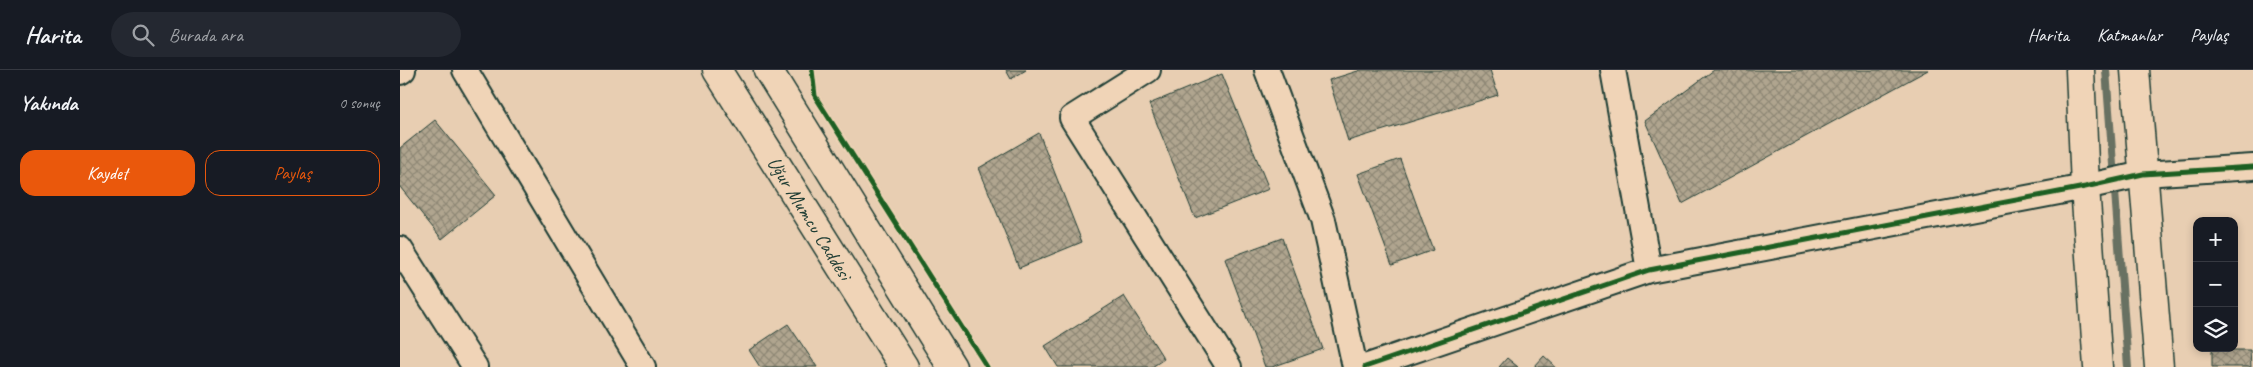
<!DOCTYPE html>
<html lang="tr">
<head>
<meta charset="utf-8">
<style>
	body { margin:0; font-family:Caveat,sans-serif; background:#242831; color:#f1f3f6 }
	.controls { position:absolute; right:15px; bottom:15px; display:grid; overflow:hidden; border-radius:10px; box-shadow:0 2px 8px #0003 }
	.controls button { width:45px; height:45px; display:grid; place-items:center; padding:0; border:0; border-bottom:1px solid #363941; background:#171b24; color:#f1f3f6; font:25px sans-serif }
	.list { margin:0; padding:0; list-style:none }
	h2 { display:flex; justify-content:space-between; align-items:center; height:65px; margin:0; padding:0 20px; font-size:21px }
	h2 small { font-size:16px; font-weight:400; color:#9ea1a6 }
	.actions { display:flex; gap:10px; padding:15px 20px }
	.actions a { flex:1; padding:11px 0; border:1px solid #ea580c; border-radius:15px; text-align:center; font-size:18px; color:#ea580c }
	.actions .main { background:#ea580c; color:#fff }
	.icon { flex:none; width:28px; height:28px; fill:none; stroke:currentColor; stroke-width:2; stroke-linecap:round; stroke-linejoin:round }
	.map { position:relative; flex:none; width:1853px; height:297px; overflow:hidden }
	header { display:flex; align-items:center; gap:30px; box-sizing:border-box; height:70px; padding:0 25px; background:#171b24; border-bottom:1px solid #363941 }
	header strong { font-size:24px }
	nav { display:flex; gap:28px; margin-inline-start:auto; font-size:18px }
	.search { width:350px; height:45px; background:#242831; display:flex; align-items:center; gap:12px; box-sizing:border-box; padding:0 18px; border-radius:28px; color:#9ea1a6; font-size:19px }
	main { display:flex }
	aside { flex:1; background:#171b24 }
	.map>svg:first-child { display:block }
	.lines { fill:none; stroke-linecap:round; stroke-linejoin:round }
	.stream { stroke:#687162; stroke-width:8 }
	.building { fill:url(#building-cross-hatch); stroke:#1f3d34 }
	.street-casing { stroke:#1f3d34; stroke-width:28 }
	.secondary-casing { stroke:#1f3d34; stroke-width:31 }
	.street { stroke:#f0d4b7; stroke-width:24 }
	.secondary { stroke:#f0d4b7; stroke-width:28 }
	.cycleway-casing { stroke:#f0d4b7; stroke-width:8 }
	.cycleway { stroke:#1b5e20; stroke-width:5 }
	.labels { text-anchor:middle; stroke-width:4; stroke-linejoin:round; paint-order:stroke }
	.street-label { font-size:20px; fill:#1f3d34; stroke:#f0d4b7 }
</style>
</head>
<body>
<header>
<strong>Harita</strong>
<div class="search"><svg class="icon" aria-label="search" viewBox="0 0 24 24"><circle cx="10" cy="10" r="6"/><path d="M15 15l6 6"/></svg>Burada ara</div>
<nav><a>Harita</a><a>Katmanlar</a><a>Paylaş</a></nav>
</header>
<main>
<aside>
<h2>Yakında<small>0 sonuç</small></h2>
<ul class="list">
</ul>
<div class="actions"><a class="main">Kaydet</a><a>Paylaş</a></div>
</aside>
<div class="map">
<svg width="1853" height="297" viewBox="0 0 1853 297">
	<defs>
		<pattern id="building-cross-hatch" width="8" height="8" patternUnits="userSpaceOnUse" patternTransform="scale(1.25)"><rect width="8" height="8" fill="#b0a58f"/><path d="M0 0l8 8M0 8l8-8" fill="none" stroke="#8f8876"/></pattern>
	</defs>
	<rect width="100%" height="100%" fill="#e8ceb2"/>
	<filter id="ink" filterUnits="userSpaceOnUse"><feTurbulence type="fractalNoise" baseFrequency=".02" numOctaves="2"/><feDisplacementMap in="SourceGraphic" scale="10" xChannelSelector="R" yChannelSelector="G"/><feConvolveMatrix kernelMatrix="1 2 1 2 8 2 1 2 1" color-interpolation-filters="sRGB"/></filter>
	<g filter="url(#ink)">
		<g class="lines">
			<path class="stream" d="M1706 0 1728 297"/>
		</g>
		<path class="building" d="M606 0H626L611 9Z
			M961 0H1090L1098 25 948 71 929 10Z
			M1314 0H1528L1282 134 1245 51Z
			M822 4 869 119 795 148 749 34Z
			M35 50 96 125 42 169 0 117V78Z
			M639 63 682 172 619 198 579 98Z
			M1000 89 1033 180 992 195 958 104Z
			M882 168 923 279 872 297H865L825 189Z
			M724 226 764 289 752 297H658L645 276Z
			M388 254 417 297H360L349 280Z
			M1812 280H1850L1851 297H1812Z
			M1144 286 1156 297H1134Z
			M1107 288 1118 297H1099Z"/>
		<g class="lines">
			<g class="street-casing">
				<path id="street" d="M65 0 243 297
					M748 0 672 48 829 297
					M867 0 923 150 955 297
					M1213 0 1249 200
					M0 2 3 0
					M0 179 75 297
					M965 297 1249 200 1685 117 1743 104 1853 97"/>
			</g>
			<g class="secondary-casing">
				<path id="secondary" d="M317 0 504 297
					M368 0 552 297
					M1680 0 1685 117 1698 297
					M1735 0 1759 297"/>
			</g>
			<use href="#street" class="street"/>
			<use href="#secondary" class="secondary"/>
			<g class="cycleway-casing">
				<path id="cycleway" d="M412 0 415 26 587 297
					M965 297 1249 200 1685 117 1743 104 1853 97"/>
			</g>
			<use href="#cycleway" class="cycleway"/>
		</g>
	</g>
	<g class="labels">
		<g class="street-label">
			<text transform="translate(410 148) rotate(58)" y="7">Uğur Mumcu Caddesi</text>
		</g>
	</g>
</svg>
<div class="controls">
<button>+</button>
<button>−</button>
<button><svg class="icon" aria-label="layers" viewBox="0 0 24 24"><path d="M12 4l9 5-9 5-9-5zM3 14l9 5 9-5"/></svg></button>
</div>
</div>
</main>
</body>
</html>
